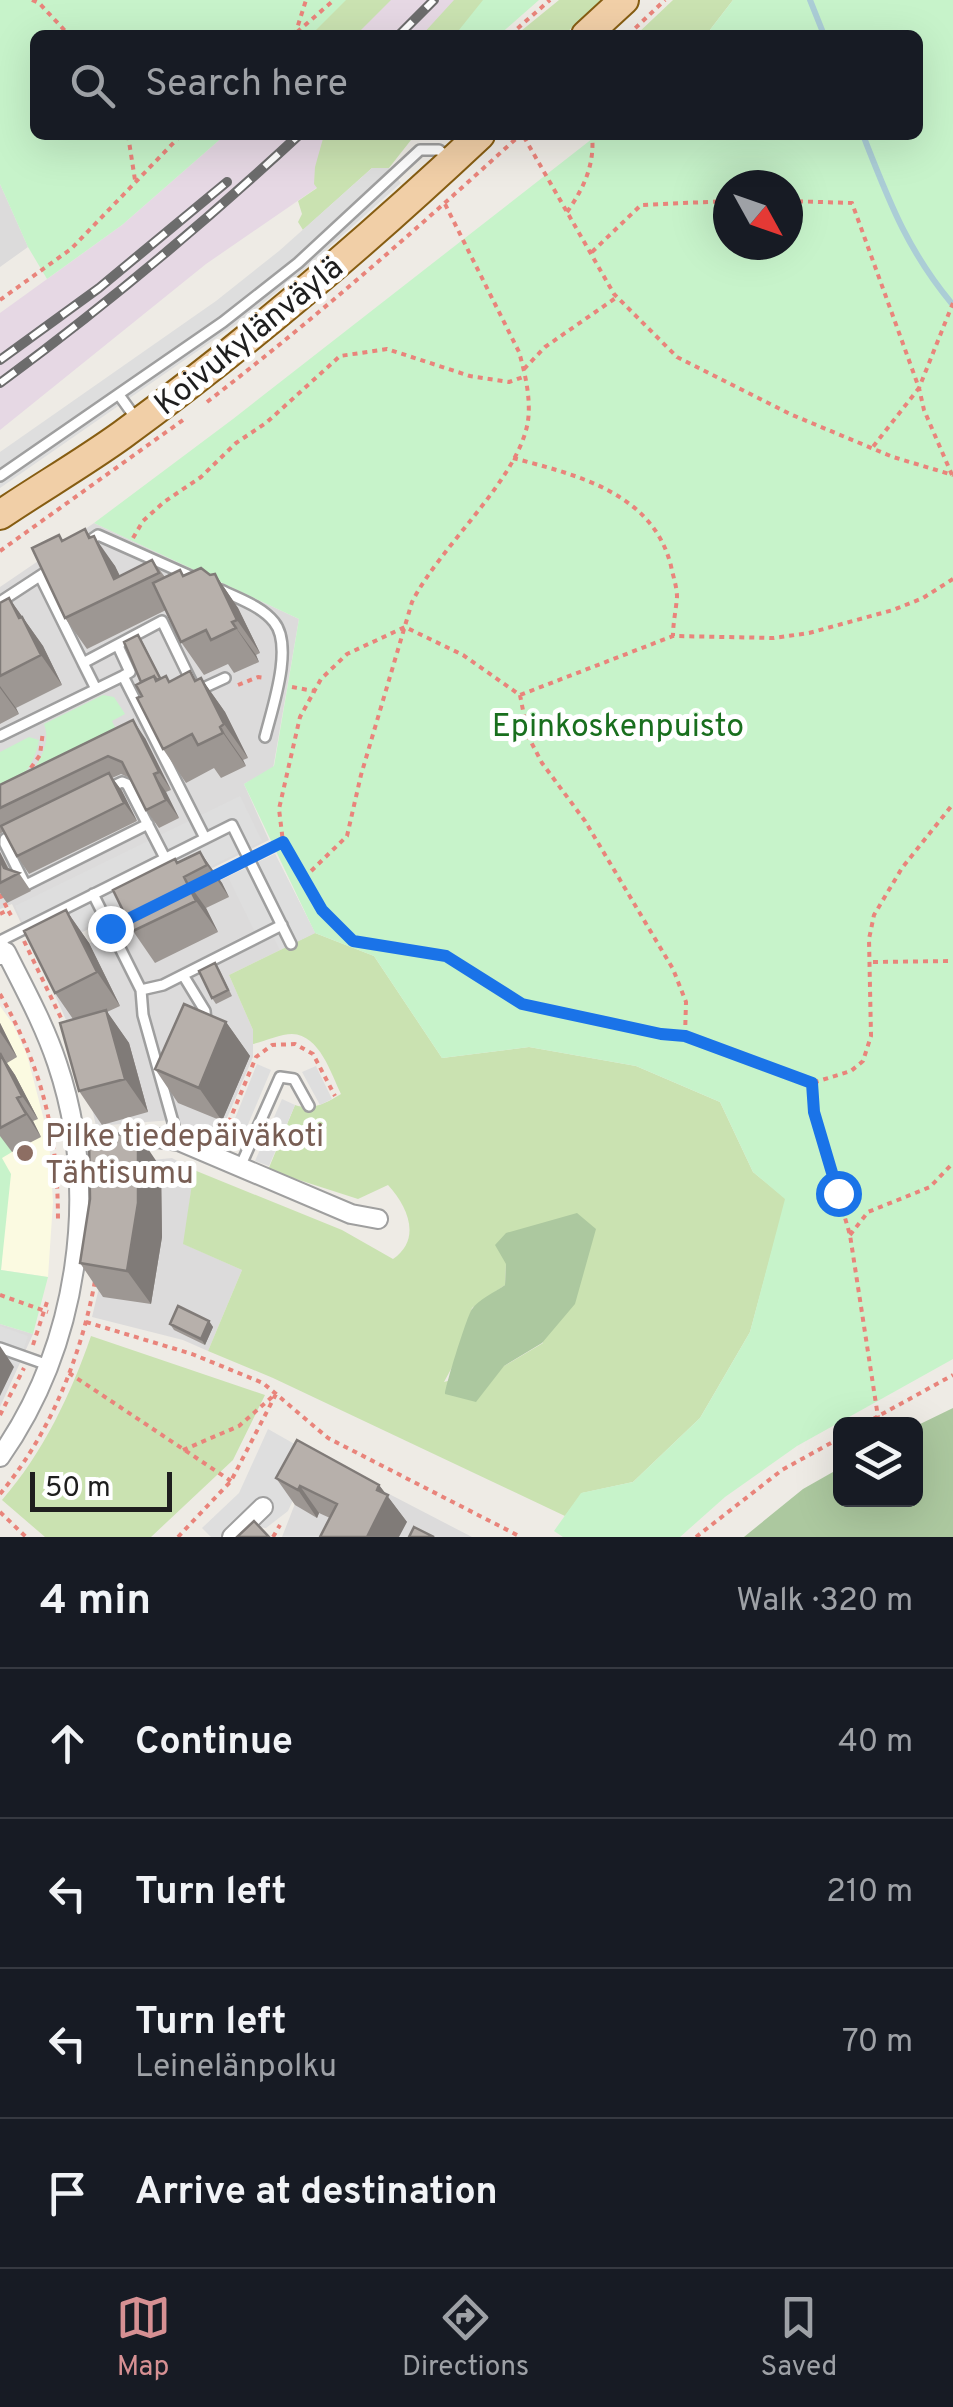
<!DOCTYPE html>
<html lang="en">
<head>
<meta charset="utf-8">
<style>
	body { margin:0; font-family:Overpass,sans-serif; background:#20242c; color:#f1f3f6 }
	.controls { position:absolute; right:30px; bottom:30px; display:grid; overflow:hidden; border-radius:15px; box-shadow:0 10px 40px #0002 }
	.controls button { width:90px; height:90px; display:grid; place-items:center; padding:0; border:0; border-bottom:2px solid #363941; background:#171b24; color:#f1f3f6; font:50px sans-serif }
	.compass { position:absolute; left:713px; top:170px; width:90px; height:90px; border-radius:50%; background:#171b24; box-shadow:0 10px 40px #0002; rotate:130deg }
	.scale { position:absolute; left:30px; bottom:25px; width:142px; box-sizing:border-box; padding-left:10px; border:5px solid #1e1e1e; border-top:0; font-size:28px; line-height:35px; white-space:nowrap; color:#1e1e1e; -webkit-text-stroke:8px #fff; paint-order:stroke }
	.stop { position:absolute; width:30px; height:30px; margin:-22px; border:8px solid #1a73e8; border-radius:50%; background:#fff }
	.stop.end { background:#1a73e8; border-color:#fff; box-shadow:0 2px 10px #0008 }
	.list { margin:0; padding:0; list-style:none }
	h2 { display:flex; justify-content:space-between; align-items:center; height:130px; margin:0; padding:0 40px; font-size:42px }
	h2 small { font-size:32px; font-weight:400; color:#9ea1a6 }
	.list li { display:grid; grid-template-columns:65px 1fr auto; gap:30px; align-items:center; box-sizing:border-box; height:150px; padding:0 40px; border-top:2px solid #363941 }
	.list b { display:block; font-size:38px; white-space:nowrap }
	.list p { margin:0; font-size:32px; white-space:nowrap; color:#9ea1a6 }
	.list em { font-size:32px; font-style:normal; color:#9ea1a6 }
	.icon { flex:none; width:55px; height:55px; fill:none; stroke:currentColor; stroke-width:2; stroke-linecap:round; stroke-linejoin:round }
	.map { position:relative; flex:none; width:953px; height:1537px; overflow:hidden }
	.search { position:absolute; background:#171b24; box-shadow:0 10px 40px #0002; left:30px; right:30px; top:30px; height:110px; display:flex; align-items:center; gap:25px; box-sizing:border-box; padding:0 35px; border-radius:15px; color:#9ea1a6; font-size:38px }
	.sheet { height:730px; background:#171b24 }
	nav { display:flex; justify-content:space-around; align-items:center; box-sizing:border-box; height:140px; border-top:2px solid #363941; background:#171b24; font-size:28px; color:#9ea1a6 }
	nav a { display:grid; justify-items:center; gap:5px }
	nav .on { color:#d69093 }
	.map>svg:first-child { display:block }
	.residential { fill:#dcdbdb }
	.industrial { fill:#e6d8e4 }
	.education { fill:#fbfae1 }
	.grass { fill:#cae2b1; fill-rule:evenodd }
	.forest { fill:#acc89f }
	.park { fill:#c7f3ca; fill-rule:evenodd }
	.parking { fill:#dedede }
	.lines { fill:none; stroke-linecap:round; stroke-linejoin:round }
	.stream { stroke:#abcdd6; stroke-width:6 }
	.service-casing { stroke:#9f9f9f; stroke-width:14 }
	.minor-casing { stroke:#9f9f9f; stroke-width:22 }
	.primary-casing { stroke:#865d12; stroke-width:32 }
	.path { stroke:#e9847b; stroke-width:4; stroke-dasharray:5 5; stroke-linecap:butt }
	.service { stroke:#fff; stroke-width:9 }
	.minor { stroke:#fff; stroke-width:18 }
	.primary { stroke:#f1cfa7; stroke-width:28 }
	.rail-casing { stroke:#6c6c6c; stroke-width:10 }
	.rail { stroke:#fff; stroke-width:6; stroke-dasharray:19; stroke-linecap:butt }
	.wall { fill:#9d9793 }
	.shaded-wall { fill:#807b78 }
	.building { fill:#b7b0ab; stroke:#807b78; stroke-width:2.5 }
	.route { stroke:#1a73e8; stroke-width:12 }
	.education-dot { fill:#8d6e63; stroke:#fff; stroke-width:4 }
	.labels { text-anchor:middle; stroke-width:10; stroke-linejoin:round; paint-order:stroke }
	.street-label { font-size:32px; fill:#1e1e1e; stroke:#fff }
	.park-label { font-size:32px; fill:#196f1e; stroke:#fff }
	.education-label { font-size:32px; fill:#785e54; stroke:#fff; text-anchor:start }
</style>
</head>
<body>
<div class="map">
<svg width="953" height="1537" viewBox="0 0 953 1537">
	<rect width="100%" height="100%" fill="#eeebe5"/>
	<path class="residential" d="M0 184 28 247 0 267Z
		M94 523 299 619 273 769 244 784 269 840 36 955 12 904 0 909V587Z
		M275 854 315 933 229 975 253 1030V1057L218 1139 172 1120 96 1126 79 1049 42 966Z
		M172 1158 194 1170 184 1244 242 1270 208 1351 183 1340 92 1317 107 1254 103 1165Z
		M0 1324 33 1334 0 1407Z
		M314 1455 472 1537H282Z"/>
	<path class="industrial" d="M346 0H483L455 35H311Z
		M225 135H373L344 169 206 264 0 430V313L122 225Z"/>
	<path class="education" d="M0 1006 13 1024 27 1055 49 1139 53 1202 48 1277 1 1270 6 1200 0 1199Z"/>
	<path class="grass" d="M315 0H391L356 35H282Z
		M454 0H532L496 35H422Z
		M559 0H602L564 35H516Z
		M673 0H733L706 35H636Z
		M324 135H425L411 140 389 168H372L303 230 298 222 302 214 298 201 317 188 314 184 315 167Z
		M315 933 374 956 442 1058 529 1047 636 1066 720 1102 753 1172 786 1199 750 1332 700 1418 633 1482 582 1493 565 1516 273 1378 208 1351 242 1270 183 1244 194 1170 342 1230 393 1259C422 1239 408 1207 388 1185L358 1199 268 1170 295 1105C312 1111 326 1103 341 1094 331 1074 320 1035 292 1034 281 1034 265 1041 253 1044V1030L229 975ZM506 1264 543 1343 504 1366 444 1382 456 1360 472 1308 505 1285Z
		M91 1336 265 1395 233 1460 151 1537H45L2 1500C43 1453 71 1394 91 1336Z"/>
	<path class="forest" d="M577 1213 596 1229 575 1304 542 1343 504 1366 476 1402 445 1394C445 1387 467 1316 472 1309 478 1300 495 1292 505 1285L506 1264 495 1245 506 1233Z
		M953 1408V1537H744L803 1489 840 1468V1500H916V1426Z"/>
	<path class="park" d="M0 0H346L311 35H35V135H225L122 225 47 279 28 247 0 184Z
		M483 0H539L499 35H455Z
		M733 0H953V1359L797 1446 725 1497 680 1537H563L554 1531 581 1493 633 1482 700 1418 750 1332 785 1199 753 1172 720 1102 636 1066 529 1047 442 1058 374 956 315 933 244 784 274 766 299 619 94 523 233 419 597 135H918V35H706ZM728 185H788V245H728Z
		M103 695 114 697 125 714 112 721 125 748 12 797C28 776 54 751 44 724Z
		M29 737 39 740C37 759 19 788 0 794V752Z
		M0 1111 3 1136 12 1152 2 1158 11 1174 1 1270 48 1277 33 1334 0 1324Z"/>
	<path class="parking" d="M372 168H389L401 183 298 275 235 325 0 488V452L216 301 279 251Z
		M240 796 262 841 65 938 29 936 15 906Z
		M275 854 315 933 280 950 268 926 255 932 228 877Z
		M257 1064 271 1070 238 1148 225 1143Z
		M316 1066 332 1099 320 1105 302 1072Z
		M282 1099 295 1105 269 1166 255 1161Z
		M0 1326 28 1336 18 1365 0 1359Z
		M268 1429 314 1455 288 1511 266 1528 257 1527 266 1537H211L202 1528 239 1493Z"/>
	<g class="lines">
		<path class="stream" d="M810 0 824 35
			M863 135C889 201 907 250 953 305"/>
		<g class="service-casing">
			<path id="service" d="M119 395 137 420
				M0 476 223 322 298 263 420 150H439L450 159
				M85 544 98 535 197 579
				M40 576 83 663
				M221 590C239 599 261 606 274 622 294 646 272 709 265 737
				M0 602 52 568
				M118 646 130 672 123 676
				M96 689 83 663 162 621 192 683
				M199 690 225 678
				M0 736 123 676 205 838
				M109 788 122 782 127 784 165 858
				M14 834 5 839V844L24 882 28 884 148 824
				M93 894 141 990 143 1015 178 1140
				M6 952 2 940 232 825 291 944
				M183 975 205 1011 206 1021
				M141 990 163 985 282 925
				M240 1167 280 1077 294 1079 309 1106
				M0 1348 48 1365"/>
		</g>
		<g class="minor-casing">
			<path id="minor" d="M0 955 6 952C24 988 44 1024 57 1063 101 1193 78 1346 0 1457
				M120 1143 158 1138 179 1141 351 1214 378 1219
				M232 1537 263 1507"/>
		</g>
		<g class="primary-casing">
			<path id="primary" d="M586 35 624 0
				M0 515C40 488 83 463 122 435 248 343 366 242 480 135"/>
		</g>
		<path class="path" d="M32 0 39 3 69 35
			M297 32 334 0
			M295 35 306 0
			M510 35 550 0
			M628 35 665 0
			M128 135 135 180
			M524 137 614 294 677 357 790 414 893 457 953 475
			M788 201 852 203 919 388 872 448
			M567 212C584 188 595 164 592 135
			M592 252 641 205 728 201
			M0 300 71 249 181 135
			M524 369 545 347 617 297
			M207 402C316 318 418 228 520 135
			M513 458C577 475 653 493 671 566 673 576 677 587 677 597 676 610 673 623 673 636
			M952 475 924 410 919 388 953 303
			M133 538 143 521 164 502 201 477 236 443 266 423 340 356 387 349 470 376 509 382 526 376
			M0 551 183 420
			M953 579 923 598 893 610 809 633 774 638 673 636 520 695 463 655 405 627 347 654 321 679 300 717 279 809 283 842 322 910 353 941 446 957 522 1004 661 1035 685 1036 812 1083 851 1071 863 1061 871 1036 869 939 874 915 902 868 953 804
			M238 685 258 677 266 678
			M292 687 314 691
			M520 695 528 736 542 763 585 821 673 969 686 1002 685 1036
			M25 776 40 755 43 731
			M260 853 283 842
			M216 876 239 864
			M304 878 347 836 361 775 412 602C440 546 519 479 528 421 531 398 525 373 519 352L445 204
			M0 894 8 910
			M0 914 8 910 13 919
			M24 941 63 1022
			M873 962 953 961
			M0 994C44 1072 58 1135 58 1223
			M812 1083 814 1112 850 1235 878 1417
			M221 1141 256 1057 272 1045 295 1044 313 1054 335 1096
			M850 1235 868 1212 930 1187 953 1163
			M0 1295 48 1312
			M86 1322 192 1354 263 1383 328 1438 521 1537
			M33 1345 47 1302
			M69 1373 231 1481
			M0 1415 24 1368
			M864 1424 953 1375
			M183 1450 239 1426 272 1397
			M0 1494C50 1434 81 1357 95 1281
			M0 1512 26 1537
			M178 1537 231 1481 276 1394
			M273 1537 280 1525
			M696 1537 782 1470 840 1438"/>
		<use href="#service" class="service"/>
		<use href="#minor" class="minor"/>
		<use href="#primary" class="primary"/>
		<g class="rail-casing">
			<path id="rail" d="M399 35 434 0
				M0 360 99 288 227 182
				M0 383C105 306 203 224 299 135"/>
		</g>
		<use href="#rail" class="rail"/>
	</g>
	<path class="wall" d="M85 529 115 566 120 576 152 560 165 577 215 574 238 608 260 653 256 655 259 662 234 673 228 664 204 675 181 642 166 610 87 649 65 618 59 535 63 540Z
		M9 598 43 646 62 685 16 708 19 714 0 724V603Z
		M142 641 161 678 170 682 190 671 196 680 201 678 225 712 248 758 243 760 246 766 221 778 214 768 186 783 163 749 141 682Z
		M145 738 171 790 166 792 179 818 159 828 146 810 130 778 121 774 112 778 122 791 137 821 29 874 17 856 4 831 0 834V785Z
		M0 852 9 869 19 873 31 891 7 903 0 893Z
		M200 852 222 883 229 897 206 908 218 932 155 963 133 931 178 863Z
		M66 910 89 943 120 1006 107 1012 129 1043 148 1112 102 1125 79 1091 73 1019 55 993Z
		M219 969 232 996 216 1004 212 998Z
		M226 1022 250 1056 222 1121 178 1103 155 1069Z
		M0 1023 17 1057 7 1063 15 1075 38 1119 33 1121 41 1137 12 1152 0 1136Z
		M161 1168 162 1237 151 1304 103 1297 80 1263Z
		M209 1321 213 1327 205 1345 174 1330 170 1324Z
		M276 1478 379 1485 407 1522 330 1518 319 1513 317 1518 295 1505Z"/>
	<path class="shaded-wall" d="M85 529 102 554 94 536 115 566 126 589 114 579Z
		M215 574 238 608 260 653 237 620Z
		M9 598 43 646 62 685 41 655Z
		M232 622 256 655 259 662 236 628Z
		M201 678 225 712 248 758 224 724Z
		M0 686 16 708 19 714 0 688Z
		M133 720 145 738 171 790 159 772Z
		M220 727 243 760 246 766 223 733Z
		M109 773 122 791 137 821 124 803Z
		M154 774 166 792 179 818 166 800Z
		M0 852 12 877 4 868 0 859Z
		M200 852 222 883 229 897 207 865Z
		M184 877 206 908 218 932 196 901Z
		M66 910 89 943 120 1006 97 972Z
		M106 1010 129 1043 148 1112 125 1079Z
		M226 1022 250 1056 222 1121 199 1088Z
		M0 1023 17 1057 0 1032Z
		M0 1053 15 1075 38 1119 22 1096Z
		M17 1098 33 1121 41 1137 26 1114Z
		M138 1134 161 1168 162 1237 151 1304 127 1271Z
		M209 1321 213 1327 205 1345 201 1339Z
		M0 1346 14 1367 0 1396Z
		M379 1485 407 1522 399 1537H367Z
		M300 1486 319 1513 317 1518 298 1490Z"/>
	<path class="building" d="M85 529 89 538 94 536 114 579 152 560 159 573 65 618 32 548 59 535 62 541Z
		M201 568 210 575 215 574 237 620 232 622 236 628 211 640 206 630 181 642 153 583 180 570 183 576Z
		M9 598 19 618 22 617 41 655 0 676V603Z
		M138 635 160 678 157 680 154 676 141 682 124 642Z
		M190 671 195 681 201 678 224 724 220 727 223 733 198 745 192 734 163 749 137 698 142 696 136 685 154 676 156 681 166 676 169 682Z
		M133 720 159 772 154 774 166 800 146 810 122 762 108 756 0 808V785Z
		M109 773 124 803 17 856 1 826Z
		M200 852 207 865 184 877 196 901 133 931 113 890 175 859 177 863Z
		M0 859 4 868 19 873 0 883Z
		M66 910 97 972 55 993 24 931Z
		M215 963 228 990 212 998 199 971Z
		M184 1004 226 1022 199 1088 155 1069Z
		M106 1010 125 1079 79 1091 60 1023Z
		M0 1053 22 1096 17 1098 26 1114 0 1128Z
		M138 1134V1203L127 1271 80 1263 90 1199 89 1135Z
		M178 1306 209 1321 201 1339 170 1324Z
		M297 1440 379 1485 377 1490 388 1495 367 1537H320L337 1504 300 1486 298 1490 276 1478Z
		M254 1521 269 1537H237Z
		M414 1527 434 1537H409Z"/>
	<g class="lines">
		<path class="route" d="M110 928 283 842 322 910 353 941 446 956 522 1004 661 1034 685 1036 812 1083 814 1112 838 1193"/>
	</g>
	<circle class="education-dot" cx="25" cy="1153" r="10"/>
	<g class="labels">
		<g class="street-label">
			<text transform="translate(248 335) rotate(-39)" y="11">Koivukylänväylä</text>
		</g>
		<g class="park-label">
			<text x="618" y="736">Epinkoskenpuisto</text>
		</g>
		<g class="education-label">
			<text x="45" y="1146">Pilke tiedepäiväkoti<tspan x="45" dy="37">Tähtisumu</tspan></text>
		</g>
	</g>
</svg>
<div class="controls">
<button><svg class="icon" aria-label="layers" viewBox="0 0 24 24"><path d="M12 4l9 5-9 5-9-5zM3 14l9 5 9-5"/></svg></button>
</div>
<svg class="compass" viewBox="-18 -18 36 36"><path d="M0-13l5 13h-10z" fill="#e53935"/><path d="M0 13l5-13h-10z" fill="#9ea1a6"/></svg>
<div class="scale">50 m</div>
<div class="stop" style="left:838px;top:1193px"></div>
<div class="stop end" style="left:110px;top:928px"></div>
<div class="search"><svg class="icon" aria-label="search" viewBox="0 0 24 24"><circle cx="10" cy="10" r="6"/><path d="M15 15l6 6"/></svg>Search here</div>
</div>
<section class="sheet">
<h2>4 min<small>Walk · 320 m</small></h2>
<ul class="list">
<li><svg class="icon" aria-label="ahead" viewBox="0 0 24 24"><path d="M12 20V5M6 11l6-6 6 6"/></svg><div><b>Continue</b></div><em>40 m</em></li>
<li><svg class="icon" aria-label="left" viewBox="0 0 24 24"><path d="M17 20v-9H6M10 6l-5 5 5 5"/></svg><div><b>Turn left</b></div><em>210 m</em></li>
<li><svg class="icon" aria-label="left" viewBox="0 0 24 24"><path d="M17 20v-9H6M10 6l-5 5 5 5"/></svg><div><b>Turn left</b><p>Leinelänpolku</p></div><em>70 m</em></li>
<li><svg class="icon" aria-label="arrive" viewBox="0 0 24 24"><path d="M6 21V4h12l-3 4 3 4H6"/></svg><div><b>Arrive at destination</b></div></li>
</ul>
</section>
<nav>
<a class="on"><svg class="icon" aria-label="map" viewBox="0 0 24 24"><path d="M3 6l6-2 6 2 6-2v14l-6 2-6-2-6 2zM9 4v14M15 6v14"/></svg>Map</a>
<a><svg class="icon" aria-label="directions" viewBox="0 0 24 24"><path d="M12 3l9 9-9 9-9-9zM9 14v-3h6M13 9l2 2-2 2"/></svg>Directions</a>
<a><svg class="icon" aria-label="saved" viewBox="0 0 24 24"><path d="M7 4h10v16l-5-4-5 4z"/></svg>Saved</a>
</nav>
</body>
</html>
